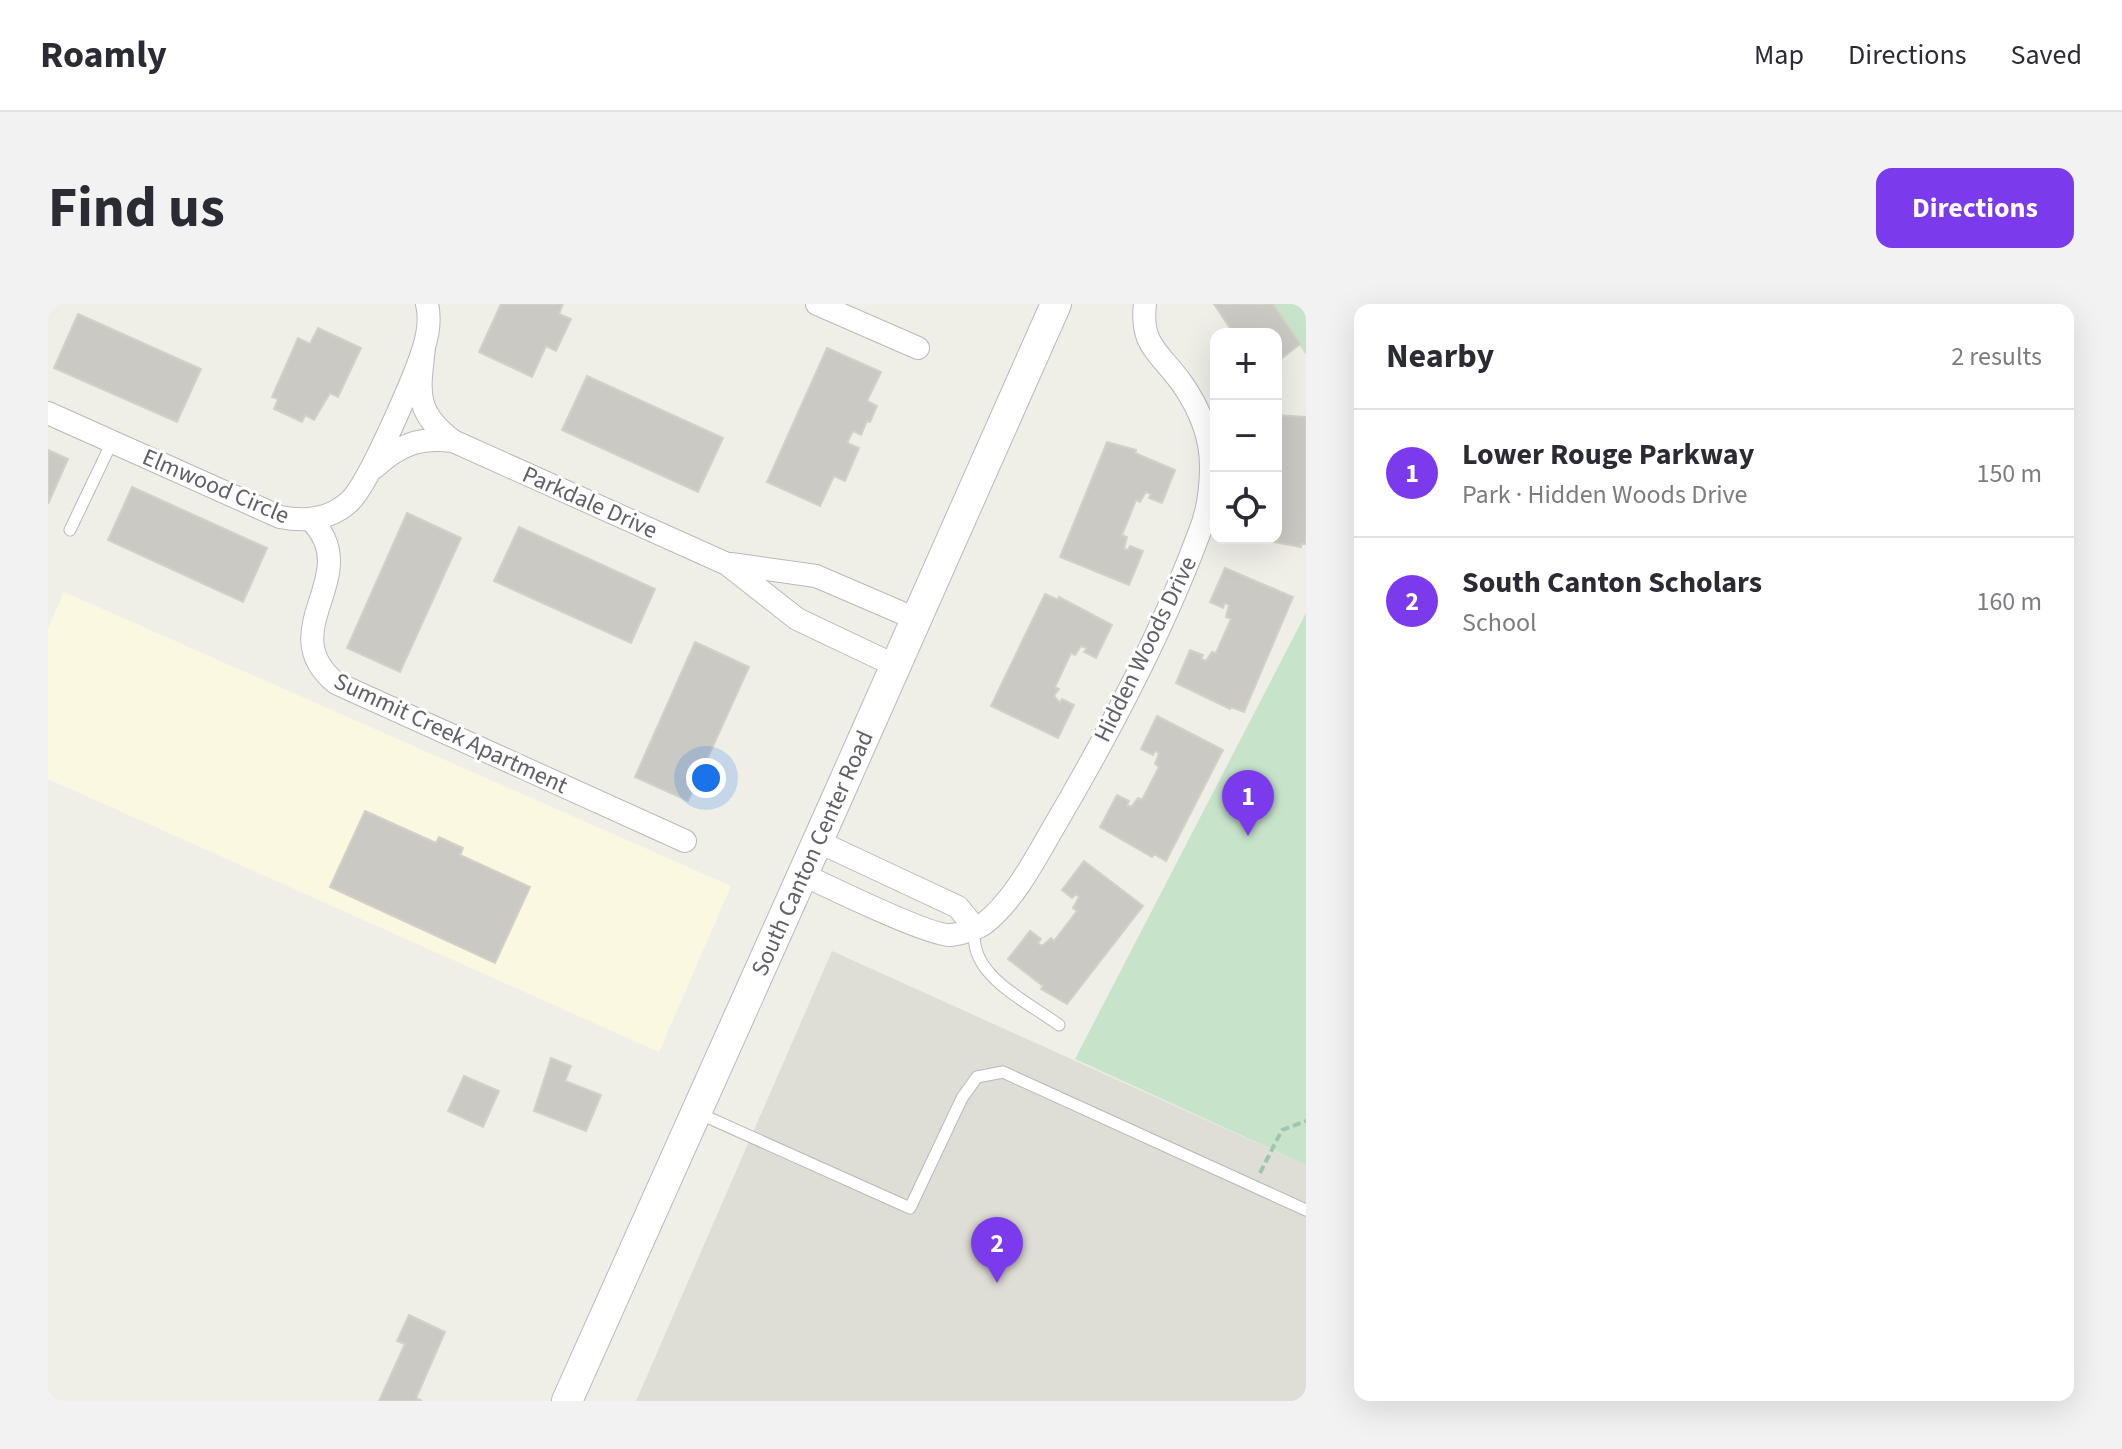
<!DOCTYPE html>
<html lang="en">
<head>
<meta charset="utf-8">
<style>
	body { margin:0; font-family:"Source Sans 3",sans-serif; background:#f2f2f3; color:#2b2b33 }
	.controls { position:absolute; right:24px; top:24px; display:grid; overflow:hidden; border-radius:16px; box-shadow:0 8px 32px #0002 }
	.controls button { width:72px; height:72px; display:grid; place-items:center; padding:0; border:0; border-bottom:2px solid #e1e1e2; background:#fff; color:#2b2b33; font:40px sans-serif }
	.you { position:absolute; left:658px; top:474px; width:28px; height:28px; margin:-20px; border:6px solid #fff; border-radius:50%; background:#1a73e8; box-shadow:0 0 0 12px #1a73e833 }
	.badge { display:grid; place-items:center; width:52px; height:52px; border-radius:50%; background:#7c3aed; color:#fff; font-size:26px; font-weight:700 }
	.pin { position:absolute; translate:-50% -66px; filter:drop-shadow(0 2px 4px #0008) }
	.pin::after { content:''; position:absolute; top:42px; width:28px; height:24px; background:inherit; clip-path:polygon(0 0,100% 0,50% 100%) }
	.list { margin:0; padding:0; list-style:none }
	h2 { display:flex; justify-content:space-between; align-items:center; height:104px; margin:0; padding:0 32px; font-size:34px }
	h2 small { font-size:26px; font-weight:400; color:#7c7c81 }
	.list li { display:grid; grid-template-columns:52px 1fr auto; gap:24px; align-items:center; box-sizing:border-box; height:128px; padding:0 32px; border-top:2px solid #e1e1e2 }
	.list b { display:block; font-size:30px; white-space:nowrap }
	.list p { margin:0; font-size:26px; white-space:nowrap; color:#7c7c81 }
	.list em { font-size:26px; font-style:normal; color:#7c7c81 }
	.icon { flex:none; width:44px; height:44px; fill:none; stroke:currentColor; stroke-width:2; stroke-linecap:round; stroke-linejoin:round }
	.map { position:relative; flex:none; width:1258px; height:1097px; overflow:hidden; border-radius:16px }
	header { display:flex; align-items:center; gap:48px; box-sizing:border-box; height:112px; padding:0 40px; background:#fff; border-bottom:2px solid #e1e1e2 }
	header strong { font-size:38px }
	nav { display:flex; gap:44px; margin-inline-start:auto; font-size:28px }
	.intro { display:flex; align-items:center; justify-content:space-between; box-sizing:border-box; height:192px; padding:0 48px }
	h1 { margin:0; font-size:56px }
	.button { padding:20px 36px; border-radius:16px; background:#7c3aed; color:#fff; font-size:28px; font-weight:700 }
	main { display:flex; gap:48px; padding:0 48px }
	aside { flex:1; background:#fff; border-radius:16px; box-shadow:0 8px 32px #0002 }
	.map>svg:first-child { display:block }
	.commercial { fill:#fbf8e1 }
	.education { fill:#dfded6 }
	.green { fill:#c7e4cb }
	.building { fill:#cbc9c4; stroke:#d3d1c7; stroke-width:2 }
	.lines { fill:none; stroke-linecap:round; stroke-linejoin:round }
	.service-casing { stroke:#b8b9bc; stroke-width:13 }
	.minor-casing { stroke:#b8b9bc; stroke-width:24 }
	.secondary-casing { stroke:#b9babf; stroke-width:32 }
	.path { stroke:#a1c4b0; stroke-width:4; stroke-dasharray:8 4; stroke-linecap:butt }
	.service { stroke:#fff; stroke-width:11 }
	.minor { stroke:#fff; stroke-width:22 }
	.secondary { stroke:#fff; stroke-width:30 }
	.labels { text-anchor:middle; stroke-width:6; stroke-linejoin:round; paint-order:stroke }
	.street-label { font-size:24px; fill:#5f6166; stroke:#fff }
</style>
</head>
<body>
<header>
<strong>Roamly</strong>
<nav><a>Map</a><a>Directions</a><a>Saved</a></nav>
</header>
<div class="intro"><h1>Find us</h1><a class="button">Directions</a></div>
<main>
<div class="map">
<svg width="1258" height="1097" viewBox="0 0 1258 1097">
	<rect width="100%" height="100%" fill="#efefe8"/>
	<path class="commercial" d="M16 288 683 582 611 748 0 475V324Z"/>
	<path class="education" d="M784 647 1258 861V1097H588Z"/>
	<path class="green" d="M1224 0H1258V51Z
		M1258 309V861L1027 755Z"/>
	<path class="building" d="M453 0H515L511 10 523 15 508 47 498 42 484 73 431 48Z
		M1166 0H1225L1252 40 1228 59V30H1186Z
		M30 10 153 65 129 118 6 64Z
		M270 24 313 44 290 93 282 89 266 116 257 111 254 118 226 105 230 95 224 93 250 34 262 40Z
		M779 44 833 68 819 97 829 102 822 118 819 117 813 131 805 127 799 139 811 144 797 177 786 172 772 202 719 178Z
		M539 72 675 134 650 188 514 126Z
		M1228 111 1258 113V240H1253V243L1204 234H1228Z
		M1059 138 1088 146 1087 149 1127 166 1114 199 1101 194 1103 190 1098 188 1092 198 1088 196 1074 231 1079 233 1076 245 1080 246 1082 242 1095 247 1081 281 1012 253Z
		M0 146 20 155 0 200Z
		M84 183 219 244 195 298 60 236Z
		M359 209 413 234 352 368 299 344Z
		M471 223 607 285 583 339 446 277Z
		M1177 264 1245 293 1196 408 1183 403 1182 405 1128 379 1142 346 1155 351 1153 355 1158 357 1164 348 1168 349 1183 315 1178 313 1181 301 1177 299 1175 304 1162 298Z
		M997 290 1010 296 1011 293 1064 321 1048 354 1036 348 1039 344 1033 342 1027 351 1023 349 1007 383 1011 385 1006 392 1012 399 1014 395 1026 401 1010 434 943 402Z
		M647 338 701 363 640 497 587 473Z
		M1109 412 1175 446 1118 557 1106 550 1104 553 1052 523 1069 491 1081 497 1079 501 1083 503 1090 494 1094 496 1111 463 1107 460 1111 449 1107 447 1105 451 1093 445Z
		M317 507 388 539 391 533 415 544 412 551 482 583 447 659 282 583Z
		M1036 557 1095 602 1019 700 993 685 995 682 960 655 982 627 993 635 990 639 994 642 1003 634 1006 637 1029 607 1025 604 1031 593 1028 590 1024 594 1014 586Z
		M503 754 523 762 517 777 553 791 538 827 486 807Z
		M416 772 451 787 435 823 400 807Z
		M361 1011 397 1028 368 1094 374 1097H331L357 1040 349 1037Z"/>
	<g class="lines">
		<g class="service-casing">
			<path id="service" d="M22 226 64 138
				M927 625C919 671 979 697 1011 721
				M650 809 862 904 914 794 929 773 955 768 1258 906"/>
		</g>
		<g class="minor-casing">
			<path id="minor" d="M769 0 870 44
				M376 44C371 88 366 108 405 137L679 260 749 315 846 361
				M0 109 232 213C257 218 281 216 301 198 320 182 368 70 376 43 380 30 382 13 379 0
				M326 164C351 141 370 133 405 137
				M263 216C318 272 223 326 288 379L637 537
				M683 260 768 272 868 315
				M771 538 910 603 927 624
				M758 572C781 583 884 633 903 631 913 630 930 625 937 619 966 596 986 557 1004 526 1060 431 1114 330 1152 227 1160 207 1163 184 1163 162 1163 132 1150 102 1133 78 1111 48 1092 41 1097 0"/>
		</g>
		<g class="secondary-casing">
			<path id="secondary" d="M519 1097C685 732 845 366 1008 0"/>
		</g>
		<path class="path" d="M1212 869 1234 826 1258 817"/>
		<use href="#service" class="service"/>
		<use href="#minor" class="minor"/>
		<use href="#secondary" class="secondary"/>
	</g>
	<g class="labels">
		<g class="street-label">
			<text transform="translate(168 182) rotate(23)" y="8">Elmwood Circle</text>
			<text transform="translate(542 198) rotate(24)" y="8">Parkdale Drive</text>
			<text transform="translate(1097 345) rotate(-64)" y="8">Hidden Woods Drive</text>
			<text transform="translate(403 429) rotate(25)" y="8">Summit Creek Apartment</text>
			<text transform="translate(764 549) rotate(-66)" y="8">South Canton Center Road</text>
		</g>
	</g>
</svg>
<div class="controls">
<button>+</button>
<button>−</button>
<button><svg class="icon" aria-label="locate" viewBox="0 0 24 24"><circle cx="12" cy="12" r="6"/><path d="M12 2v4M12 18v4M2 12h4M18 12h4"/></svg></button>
</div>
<div class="you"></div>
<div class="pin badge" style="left:1200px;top:532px">1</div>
<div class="pin badge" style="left:949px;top:979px">2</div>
</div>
<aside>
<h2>Nearby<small>2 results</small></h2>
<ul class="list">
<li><span class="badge">1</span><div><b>Lower Rouge Parkway</b><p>Park · Hidden Woods Drive</p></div><em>150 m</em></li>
<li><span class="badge">2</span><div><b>South Canton Scholars</b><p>School</p></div><em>160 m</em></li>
</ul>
</aside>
</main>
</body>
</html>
